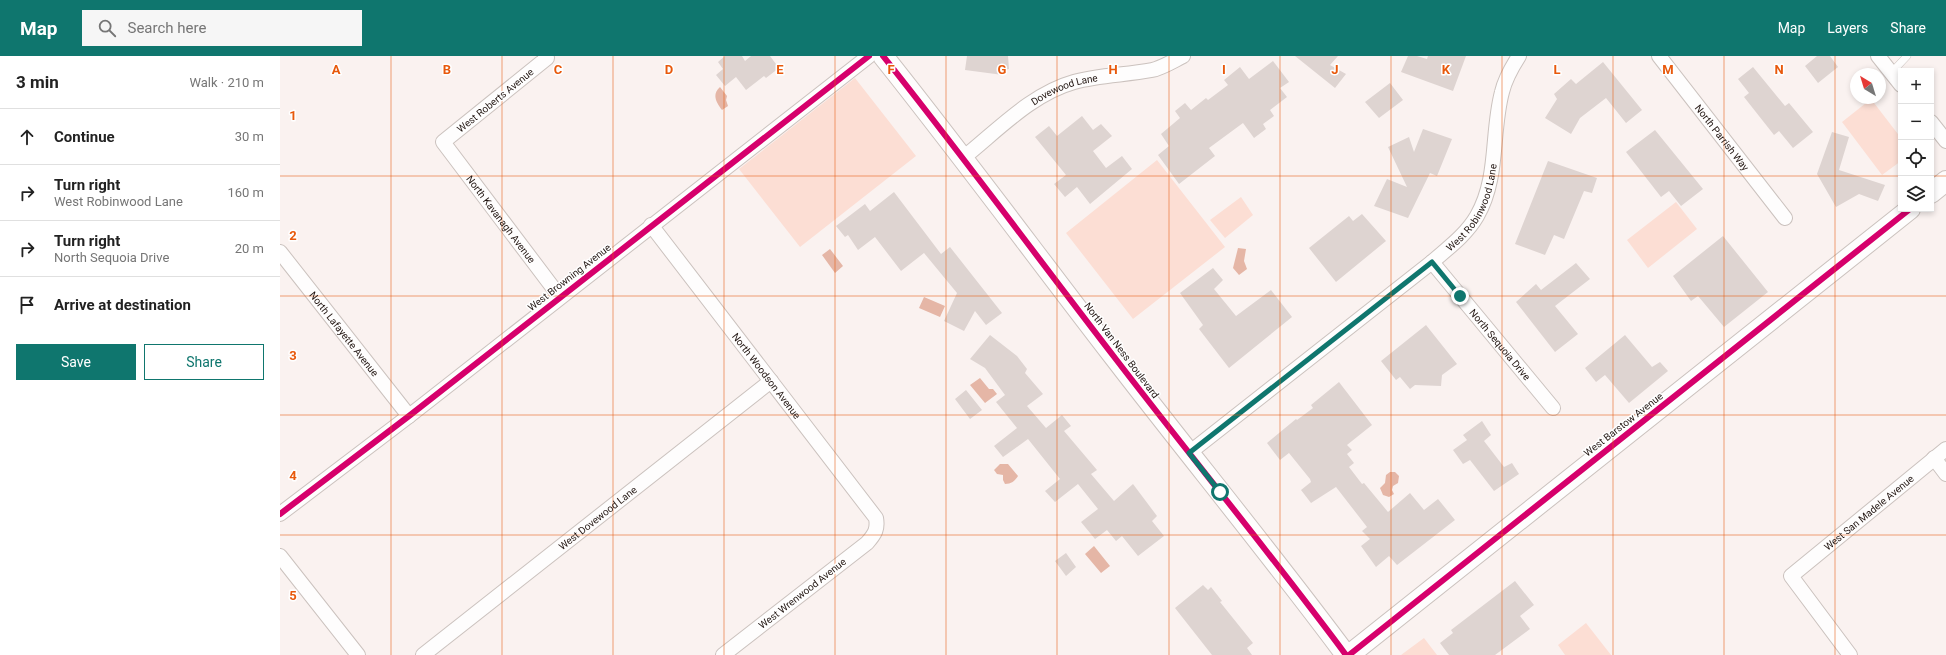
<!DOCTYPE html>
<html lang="en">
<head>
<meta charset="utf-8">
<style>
	body { margin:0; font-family:Roboto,sans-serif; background:#f6f6f6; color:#222 }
	.controls { position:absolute; right:12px; top:12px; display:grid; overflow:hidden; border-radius:0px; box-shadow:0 2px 6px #0003 }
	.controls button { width:36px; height:36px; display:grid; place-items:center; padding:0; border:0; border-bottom:1px solid #e0e0e0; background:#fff; color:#222; font:20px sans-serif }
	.compass { position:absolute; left:1570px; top:12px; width:36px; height:36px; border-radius:50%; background:#fff; box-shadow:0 2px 6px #0003; rotate:322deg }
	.stop { position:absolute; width:12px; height:12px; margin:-9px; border:3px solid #0f766e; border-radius:50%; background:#fff }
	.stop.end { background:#0f766e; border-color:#fff; box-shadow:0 1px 4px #0008 }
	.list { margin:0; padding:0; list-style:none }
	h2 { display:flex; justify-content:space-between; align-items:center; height:52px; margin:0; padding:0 16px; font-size:17px }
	h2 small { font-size:13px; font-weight:400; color:#767676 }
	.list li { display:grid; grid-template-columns:26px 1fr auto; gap:12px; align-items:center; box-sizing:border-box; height:56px; padding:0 16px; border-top:1px solid #e0e0e0 }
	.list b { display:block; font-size:15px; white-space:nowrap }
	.list p { margin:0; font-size:13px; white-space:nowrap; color:#767676 }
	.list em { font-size:13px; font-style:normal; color:#767676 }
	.actions { display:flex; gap:8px; padding:12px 16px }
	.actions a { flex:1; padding:9px 0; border:1px solid #0f766e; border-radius:0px; text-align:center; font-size:14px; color:#0f766e }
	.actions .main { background:#0f766e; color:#fff }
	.icon { flex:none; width:22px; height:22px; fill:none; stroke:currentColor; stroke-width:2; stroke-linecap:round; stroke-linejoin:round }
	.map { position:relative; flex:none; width:1666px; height:599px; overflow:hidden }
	header { display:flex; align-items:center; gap:24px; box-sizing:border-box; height:56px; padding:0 20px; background:#0f766e; color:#fff }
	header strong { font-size:19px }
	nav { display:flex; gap:22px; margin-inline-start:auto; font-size:14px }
	.search { width:280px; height:36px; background:#f6f6f6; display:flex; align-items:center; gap:10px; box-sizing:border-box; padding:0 14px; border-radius:0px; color:#767676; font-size:15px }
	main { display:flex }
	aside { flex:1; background:#fff }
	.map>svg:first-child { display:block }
	.green { fill:#fcded4 }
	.water { fill:#e5b6a6 }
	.building { fill:#ded4d1 }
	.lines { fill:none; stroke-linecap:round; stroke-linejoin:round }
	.lane-casing { stroke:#cbc2be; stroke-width:8 }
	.street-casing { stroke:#cbc2be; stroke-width:16 }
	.secondary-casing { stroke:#cbc2be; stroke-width:22 }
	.lane { stroke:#fefdfd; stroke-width:7 }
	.street { stroke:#fefdfd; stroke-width:14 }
	.secondary { stroke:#fefdfd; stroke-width:20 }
	.cycleway-casing { stroke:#fff; stroke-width:8 }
	.cycleway { stroke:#d6006c; stroke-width:6 }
	.route { stroke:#0f766e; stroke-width:5 }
	.grid { fill:none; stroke:#e8590c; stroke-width:1; stroke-opacity:0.55 }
	.labels { text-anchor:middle; stroke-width:3; stroke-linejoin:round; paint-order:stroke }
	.street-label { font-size:10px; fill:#221612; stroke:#fff }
	.grid-label { font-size:13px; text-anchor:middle; font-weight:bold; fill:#e8590c; stroke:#fff; stroke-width:3; stroke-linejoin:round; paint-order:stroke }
</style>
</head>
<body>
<header>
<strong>Map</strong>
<div class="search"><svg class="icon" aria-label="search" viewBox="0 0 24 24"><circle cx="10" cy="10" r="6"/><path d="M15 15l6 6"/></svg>Search here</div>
<nav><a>Map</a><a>Layers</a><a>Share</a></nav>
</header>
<main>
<aside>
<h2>3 min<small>Walk · 210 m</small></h2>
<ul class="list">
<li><svg class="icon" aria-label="ahead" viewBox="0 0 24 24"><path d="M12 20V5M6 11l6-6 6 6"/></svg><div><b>Continue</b></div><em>30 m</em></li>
<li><svg class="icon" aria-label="right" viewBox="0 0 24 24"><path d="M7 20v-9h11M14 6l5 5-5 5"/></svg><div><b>Turn right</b><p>West Robinwood Lane</p></div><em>160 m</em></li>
<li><svg class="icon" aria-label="right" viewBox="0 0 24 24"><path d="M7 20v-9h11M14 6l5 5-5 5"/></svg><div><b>Turn right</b><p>North Sequoia Drive</p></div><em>20 m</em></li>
<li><svg class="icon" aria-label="arrive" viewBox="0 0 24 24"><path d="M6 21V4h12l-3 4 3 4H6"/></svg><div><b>Arrive at destination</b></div></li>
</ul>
<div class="actions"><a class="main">Save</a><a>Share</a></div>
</aside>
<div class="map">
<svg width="1666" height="599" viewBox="0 0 1666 599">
	<rect width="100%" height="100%" fill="#faf2f0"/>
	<path class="green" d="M575 22 636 100 520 191 459 113Z
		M1591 43 1621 82V105L1602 119 1562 66Z
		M877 104 945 191 853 263 786 177Z
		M961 141 973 159 945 182 930 164Z
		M1396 146 1417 173 1368 212 1347 184Z
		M1306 567 1331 599H1285L1278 589Z
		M1144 582 1157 599H1121Z"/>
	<path class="water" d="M440 31 447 40 446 44 448 50 442 54C437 47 431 39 440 31Z
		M958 192 966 193 964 205 967 213 959 219 953 212Z
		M550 193 563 210 555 217 542 199Z
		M644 241 665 250 660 261 639 252Z
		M700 322 709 333H713L717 338 705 347 690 329Z
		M720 408H728L738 420C735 425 731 428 725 428L723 424V419L717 418 714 414Z
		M1110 416H1115L1119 420 1118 427 1113 430 1112 434 1114 438 1109 441 1103 439 1100 432 1105 427 1106 419Z
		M814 490 830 510 821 517 805 498Z"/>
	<path class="building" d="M445 0H462L465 5 471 0H490L499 12 486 22 484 20 466 34 456 21 445 30 436 19 443 13 438 6Z
		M687 0H728L729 13 724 14 723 19 685 14Z
		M1015 0H1058L1050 9 1066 18 1055 32Z
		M1128 0H1137L1147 3 1148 0H1186L1173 35 1121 16Z
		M1537 0H1550L1558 11 1538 27 1525 10Z
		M993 5 1009 26 1000 32 1007 41 990 54 994 60 983 68 986 73 974 82 963 67 929 92 935 100 899 128 878 99 889 90 881 78 900 62 895 55 905 47 911 54 926 42 928 44 948 29 944 24 960 11 969 23Z
		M1323 6 1362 54 1346 67 1326 42 1300 62 1291 78 1265 62 1277 43 1274 38 1291 23 1296 28Z
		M1473 11 1505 50 1509 47 1533 76 1513 92 1499 75 1494 79 1464 41 1469 37 1458 23Z
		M1110 27 1123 44 1099 62 1085 46Z
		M802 60 813 74 821 68 832 80 813 95 826 112 842 100 852 113 810 148 797 131 785 141 774 128 786 119 755 81 769 70 777 80Z
		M1143 73 1172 83 1157 120 1150 117 1128 162 1094 150 1107 123 1127 131 1108 91 1129 81 1134 96Z
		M1375 74 1423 133 1401 150 1389 135 1381 141 1346 96Z
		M1552 76 1569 81 1559 114 1605 129 1598 145 1579 138 1556 151 1537 118Z
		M1268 105 1317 122 1312 137 1304 135 1284 183 1274 179 1265 199 1235 188Z
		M614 136 661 198 670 191 722 257 706 269 695 255 684 275 664 265 677 237 644 197 621 215 595 181 578 194 568 179 565 181 556 170 585 148 590 155Z
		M1082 158 1106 185 1056 226 1029 192 1069 160 1073 165Z
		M1443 180 1488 236 1444 271 1418 240 1411 245 1393 220Z
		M1296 207 1310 223 1275 250 1298 278 1275 296 1236 246 1256 228 1261 234Z
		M933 212 943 224 934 233 956 260 991 234 1012 261 949 312 919 273 923 269 900 237Z
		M1146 269 1177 308 1162 319 1161 330 1135 329 1130 333 1120 321 1116 324 1101 305Z
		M710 279 737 300 747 313 745 317 763 338 747 350 766 372 782 359 791 370 784 375 817 414 811 418 834 445 853 428 877 460 872 465 884 480 858 500 842 480 836 485 827 474 815 483 801 466 818 453 798 428 775 446 765 435 780 423 748 383 723 401 714 390 737 372 716 346 725 339 705 312 690 303Z
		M1345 279 1372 311 1380 306 1388 315 1349 347 1325 319 1316 326 1305 312Z
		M1059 326 1092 369 1067 389 1072 394 1067 398 1074 407 1069 411 1082 428 1084 427 1108 456 1130 437 1144 454 1158 443 1175 464 1117 509 1109 500 1096 511 1081 490 1090 483 1082 475 1087 471 1056 431 1031 447 1021 434 1031 426 1030 423 1009 397 1000 404 987 387 1016 363 1017 364 1033 352 1031 349Z
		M686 334 702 354 690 363 675 343Z
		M1202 365 1211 379 1204 385 1224 411 1232 407 1239 418 1214 435 1190 404 1183 408 1173 394 1187 384 1183 379Z
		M786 497 796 511 786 520 775 505Z
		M1235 525 1254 549 1240 560 1250 573 1215 599H1169L1160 587 1173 577 1171 574Z
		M923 529 928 534 931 531 942 545 940 546 973 587 967 592 972 599H932L895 552Z"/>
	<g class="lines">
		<g class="lane-casing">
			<path id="lane" d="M1611 17 1627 0"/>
		</g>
		<g class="street-casing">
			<g id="street">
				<path id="s1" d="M265 0 267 2 163 86 280 241"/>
				<path id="s2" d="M1379 0 1505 162"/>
				<path d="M1598 0 1621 29"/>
				<path d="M1651 66 1666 85"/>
				<path id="s3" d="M683 102C717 75 751 38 794 26 819 19 846 19 872 14 882 12 893 5 903 0"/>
				<path id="s4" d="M371 169 596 462C598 473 595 478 587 487L443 599"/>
				<path id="s5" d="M0 196 129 360"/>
				<path id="s6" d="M1152 206 1273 352"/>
				<path id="s7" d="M909 397 1152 206C1168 192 1186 179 1197 160 1219 122 1211 77 1222 36 1225 23 1232 11 1239 0"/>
				<path d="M1654 402 1666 418"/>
				<path d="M0 458 129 360 589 0"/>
				<path d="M0 500 78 599"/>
				<path id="s8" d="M143 599 491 325"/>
				<path id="s9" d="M1570 599 1511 520 1666 393"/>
			</g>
		</g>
		<g class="secondary-casing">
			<path id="secondary" d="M603 0C682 99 757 201 835 302 911 401 991 498 1066 599
				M1651 137 1666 125
				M1069 599 1630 153"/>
		</g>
		<use href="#lane" class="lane"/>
		<use href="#street" class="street"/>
		<use href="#secondary" class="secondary"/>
		<g class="cycleway-casing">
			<path id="cycleway" d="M603 0C682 99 757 201 835 302 911 401 991 498 1066 599
				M0 458 129 360 589 0
				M1069 599 1630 153"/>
		</g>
		<use href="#cycleway" class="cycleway"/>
	</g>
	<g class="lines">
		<path class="route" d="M940 436 909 397 1152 206 1180 240"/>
	</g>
	<path class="grid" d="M111 0V599M222 0V599M333 0V599M444 0V599M555 0V599M666 0V599M777 0V599M889 0V599M1000 0V599M1111 0V599M1222 0V599M1333 0V599M1444 0V599M1555 0V599M0 120H1621M1651 120H1666M0 240H1666M0 359H1666M0 479H1666"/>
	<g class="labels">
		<g class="street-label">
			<text dy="4" stroke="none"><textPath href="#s3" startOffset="124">Dovewood Lane</textPath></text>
			<text transform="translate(215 44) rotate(-39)" y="4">West Roberts Avenue</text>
			<text dy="4" stroke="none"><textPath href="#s2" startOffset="103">North Parrish Way</textPath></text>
			<text dy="4" stroke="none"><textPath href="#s7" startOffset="379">West Robinwood Lane</textPath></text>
			<text dy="4" stroke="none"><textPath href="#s1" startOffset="233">North Kavanagh Avenue</textPath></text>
			<text transform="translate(289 221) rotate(-38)" y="4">West Browning Avenue</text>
			<text dy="4" stroke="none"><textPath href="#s5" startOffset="104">North Lafayette Avenue</textPath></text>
			<text dy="4" stroke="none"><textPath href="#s6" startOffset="107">North Sequoia Drive</textPath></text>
			<text transform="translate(842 294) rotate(53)" y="4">North Van Ness Boulevard</text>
			<text dy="4" stroke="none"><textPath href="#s4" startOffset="190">North Woodson Avenue</textPath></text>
			<text transform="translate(1343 368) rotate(-38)" y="4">West Barstow Avenue</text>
			<text dy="4" stroke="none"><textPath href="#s9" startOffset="199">West San Madele Avenue</textPath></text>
			<text dy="4" stroke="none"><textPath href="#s8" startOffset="222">West Dovewood Lane</textPath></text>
			<text transform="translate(522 537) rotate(-38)" y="4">West Wrenwood Avenue</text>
		</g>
	</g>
	<g class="grid-label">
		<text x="56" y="18">A</text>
		<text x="167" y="18">B</text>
		<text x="278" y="18">C</text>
		<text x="389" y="18">D</text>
		<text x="500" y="18">E</text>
		<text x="611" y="18">F</text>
		<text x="722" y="18">G</text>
		<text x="833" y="18">H</text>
		<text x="944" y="18">I</text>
		<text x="1055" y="18">J</text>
		<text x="1166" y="18">K</text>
		<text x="1277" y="18">L</text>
		<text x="1388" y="18">M</text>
		<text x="1499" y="18">N</text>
		<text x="13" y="64">1</text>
		<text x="13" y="184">2</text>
		<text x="13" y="304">3</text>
		<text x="13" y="424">4</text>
		<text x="13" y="544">5</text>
	</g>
</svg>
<div class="controls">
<button>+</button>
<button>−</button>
<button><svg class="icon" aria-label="locate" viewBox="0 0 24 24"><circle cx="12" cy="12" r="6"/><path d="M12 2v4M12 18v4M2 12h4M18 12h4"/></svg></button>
<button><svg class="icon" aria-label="layers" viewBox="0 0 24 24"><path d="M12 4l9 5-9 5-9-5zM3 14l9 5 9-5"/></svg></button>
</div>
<svg class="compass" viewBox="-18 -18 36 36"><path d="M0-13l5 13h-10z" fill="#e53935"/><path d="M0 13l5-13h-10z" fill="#767676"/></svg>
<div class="stop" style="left:940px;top:436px"></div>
<div class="stop end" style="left:1180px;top:240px"></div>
</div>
</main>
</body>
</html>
